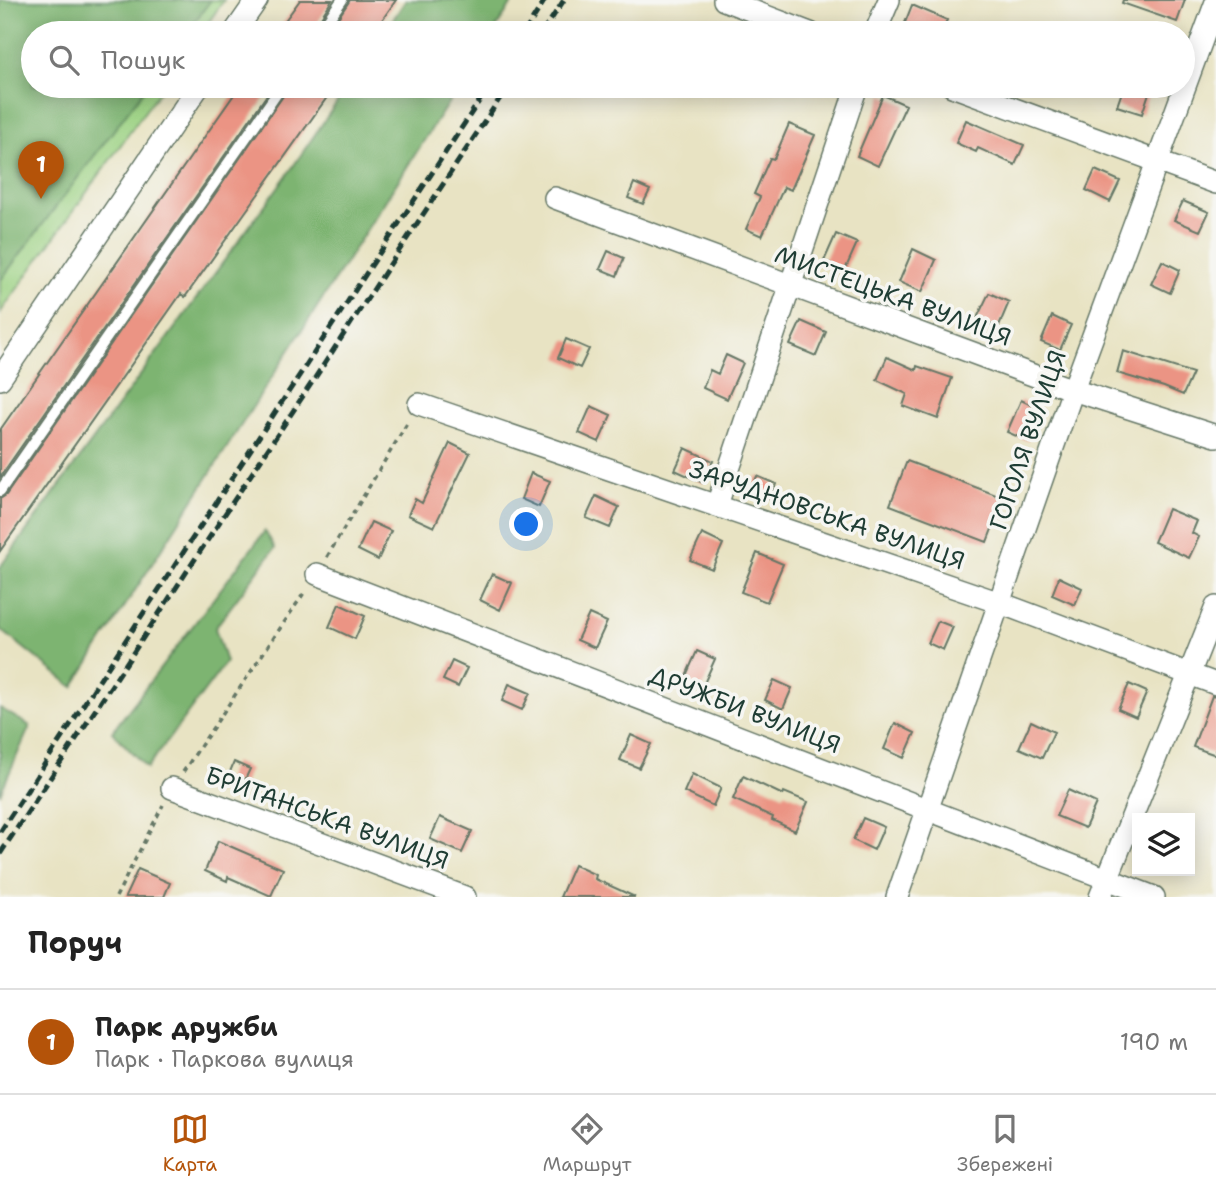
<!DOCTYPE html>
<html lang="uk">
<head>
<meta charset="utf-8">
<style>
	body { margin:0; font-family:"Shantell Sans",sans-serif; background:#f6f6f6; color:#222 }
	.controls { position:absolute; right:21px; bottom:21px; display:grid; overflow:hidden; border-radius:0px; box-shadow:0 4px 18px #0003 }
	.controls button { width:63px; height:63px; display:grid; place-items:center; padding:0; border:0; border-bottom:2px solid #e0e0e0; background:#fff; color:#222; font:35px sans-serif }
	.you { position:absolute; left:527px; top:525px; width:24px; height:24px; margin:-18px; border:5px solid #fff; border-radius:50%; background:#1a73e8; box-shadow:0 0 0 10px #1a73e833 }
	.badge { display:grid; place-items:center; width:46px; height:46px; border-radius:50%; background:#b45309; color:#fff; font-size:23px; font-weight:700 }
	.pin { position:absolute; translate:-50% -58px; filter:drop-shadow(0 2px 4px #0008) }
	.pin::after { content:''; position:absolute; top:37px; width:24px; height:21px; background:inherit; clip-path:polygon(0 0,100% 0,50% 100%) }
	.list { margin:0; padding:0; list-style:none }
	h2 { display:flex; justify-content:space-between; align-items:center; height:91px; margin:0; padding:0 28px; font-size:30px }
	h2 small { font-size:23px; font-weight:400; color:#767676 }
	.list li { display:grid; grid-template-columns:46px 1fr auto; gap:21px; align-items:center; box-sizing:border-box; height:105px; padding:0 28px; border-top:2px solid #e0e0e0 }
	.list b { display:block; font-size:26px; white-space:nowrap }
	.list p { margin:0; font-size:23px; white-space:nowrap; color:#767676 }
	.list em { font-size:23px; font-style:normal; color:#767676 }
	.icon { flex:none; width:38px; height:38px; fill:none; stroke:currentColor; stroke-width:2; stroke-linecap:round; stroke-linejoin:round }
	.map { position:relative; flex:none; width:1216px; height:897px; overflow:hidden }
	.search { position:absolute; background:#fff; box-shadow:0 4px 18px #0003; left:21px; right:21px; top:21px; height:77px; display:flex; align-items:center; gap:18px; box-sizing:border-box; padding:0 24px; border-radius:38px; color:#767676; font-size:26px }
	.sheet { height:196px; background:#fff }
	nav { display:flex; justify-content:space-around; align-items:center; box-sizing:border-box; height:98px; border-top:2px solid #e0e0e0; background:#fff; font-size:19px; color:#767676 }
	nav a { display:grid; justify-items:center; gap:4px }
	nav .on { color:#b45309 }
	.map>svg:first-child { display:block }
	.green { fill:#9cd283; stroke:#5e885c; stroke-width:2 }
	.forest { fill:#7db471; stroke:#4e7852; stroke-width:2 }
	.building { fill:#eb9484 }
	.lines { fill:none; stroke-linecap:round; stroke-linejoin:round }
	.lane-casing { stroke:#657766; stroke-width:14 }
	.street-casing { stroke:#657766; stroke-width:24 }
	.path { stroke:#657766; stroke-width:3.5; stroke-dasharray:5 5; stroke-linecap:butt }
	.lane { stroke:#fff; stroke-width:10 }
	.street { stroke:#fff; stroke-width:21 }
	.rail { stroke:#1f3d34; stroke-width:5; stroke-dasharray:10 5; stroke-linecap:butt }
	.labels { text-anchor:middle; stroke-width:7; stroke-linejoin:round; paint-order:stroke }
	.street-label { font-size:24px; fill:#1f3d34; stroke:#f6f6f2 }
</style>
</head>
<body>
<div class="map">
<svg width="1216" height="897" viewBox="0 0 1216 897">
	<rect width="100%" height="100%" fill="#f6f6f2"/>
	<filter id="ink" filterUnits="userSpaceOnUse"><feTurbulence type="fractalNoise" baseFrequency=".0143" numOctaves="2"/><feDisplacementMap in="SourceGraphic" scale="14" xChannelSelector="R" yChannelSelector="G"/><feConvolveMatrix kernelMatrix="1 2 1 2 8 2 1 2 1" color-interpolation-filters="sRGB"/></filter>
	<filter id="wash" filterUnits="userSpaceOnUse"><feTurbulence type="fractalNoise" baseFrequency=".00686" numOctaves="4" result="noise"/><feDisplacementMap in="SourceGraphic" scale="28" xChannelSelector="R" yChannelSelector="G"/><feGaussianBlur stdDeviation="1.57" result="paint"/><feColorMatrix in="noise" values="0 0 0 0 0 0 0 0 0 0 0 0 0 0 0 0 0 1.4 0 .05"/><feComposite in="paint" operator="in"/></filter>
	<g filter="url(#wash)">
		<rect width="100%" height="100%" fill="#e8e3c3"/>
		<path class="green" d="M0 0H224L201 33H33V86H163L0 313Z"/>
		<path class="forest" d="M0 0H211L186 33H33V86H147L0 281Z
			M406 0H514L493 33H384Z
			M348 86H459L73 687 0 629V567L292 168Z
			M265 531 275 548 215 628 226 662 147 768 112 732Z
			M0 708 30 726 0 794Z"/>
		<g id="blocks">
			<path class="building" d="M300 0H332L311 33H276Z
				M350 0H396L373 33H328Z
				M1123 0H1185L1177 22 1122 3Z
				M912 5 947 20 941 33H901Z
				M240 86H273L0 477V430Z
				M290 86H335L185 297 181 294 0 551V499L6 495Z
				M1124 86H1137L1150 90 1142 114 1117 106Z
				M883 95 906 105 878 166 857 156Z
				M966 120 1024 145 1015 165 978 148 976 152 956 143Z
				M789 124 815 135 791 190 784 187 762 236 746 229 760 197 754 194 770 158 774 159Z
				M1095 170 1120 181 1110 202 1086 190Z
				M634 183 650 190 643 204 628 198Z
				M1183 201 1209 212 1200 231 1174 220Z
				M836 234 857 243 845 270 824 261Z
				M913 249 936 260 922 292 899 282Z
				M608 251 624 258 617 276 600 269Z
				M1162 261 1180 270 1170 293 1151 284Z
				M989 293 1009 302 998 328 977 318Z
				M1052 316 1071 325 1060 350 1041 342Z
				M801 321 826 332 816 356 790 345Z
				M566 339 589 349 580 368 558 358Z
				M1123 351 1193 373 1183 395 1164 387 1117 373Z
				M726 355 743 363 727 399 703 388 710 370 718 374Z
				M887 357 916 370 917 366 952 378 938 419 903 406 907 394 877 380Z
				M1021 400 1042 410 1028 441 1007 432Z
				M591 406 611 415 599 442 579 433Z
				M450 443 470 453 434 527 408 515 415 499 422 503Z
				M685 448 713 461 703 483 675 470Z
				M907 461 1004 498 987 542 890 505Z
				M531 473 550 481 539 507 521 499Z
				M757 476 776 484 770 499 751 491Z
				M596 496 619 507 610 528 586 518Z
				M1168 509 1197 521 1192 533 1199 537 1189 558 1154 542Z
				M371 522 391 531 378 560 358 550Z
				M702 534 723 544 712 569 690 560Z
				M757 553 783 564 767 602 741 592Z
				M492 574 512 583 500 610 480 600Z
				M1059 577 1082 588 1075 605 1052 595Z
				M339 604 365 616 355 639 329 627Z
				M589 614 607 622 595 648 577 640Z
				M938 621 953 627 943 650 928 643Z
				M697 651 715 659 702 688 684 680Z
				M452 661 467 668 458 687 443 680Z
				M774 680 792 688 783 709 765 700Z
				M509 684 530 693 522 710 502 701Z
				M1129 684 1147 692 1136 717 1118 709Z
				M1212 696 1216 697V755L1193 747Z
				M1031 721 1054 732 1042 758 1019 748Z
				M895 723 915 733 904 758 884 749Z
				M631 735 651 744 639 768 620 760Z
				M234 762 250 769 242 786 227 779Z
				M692 774 721 788 713 806 684 792Z
				M743 776 783 795 784 792 808 802 795 831 772 820 773 817 733 799Z
				M1068 790 1096 803 1085 828 1056 816Z
				M440 817 472 831 462 853 430 839Z
				M863 818 884 827 874 850 853 840Z
				M218 841 283 869 271 896 228 877 227 881 205 871Z
				M574 865 596 875 595 879 635 897H560Z
				M138 869 170 883 164 897H125Z"/>
		</g>
	</g>
	<g filter="url(#ink)">
		<use href="#blocks" fill-opacity="0" stroke="#657766" stroke-width="2"/>
		<g class="lines">
			<g class="lane-casing">
				<path id="lane" d="M319 33 342 0
					M0 491 282 86"/>
			</g>
			<g class="street-casing">
				<path id="street" d="M724 0 810 33
					M234 33 257 0
					M875 33 889 0
					M952 86 1216 183
					M555 198 1073 390 1216 436
					M0 379 199 86
					M419 404 1000 603 1216 684
					M717 505 857 86
					M317 574 1154 897
					M172 788 465 897
					M897 897 1073 390 1216 2
					M1100 897 1216 607"/>
			</g>
			<path class="path" d="M327 557 408 422
				M183 772 306 590
				M116 897 163 805"/>
			<use href="#lane" class="lane"/>
			<use href="#street" class="street"/>
			<path class="rail" d="M524 33 545 0
				M542 33 564 0
				M0 832 489 86
				M0 854 508 86"/>
		</g>
	</g>
	<g class="labels">
		<g class="street-label">
			<text transform="translate(893 296) rotate(20)" y="8">МИСТЕЦЬКА ВУЛИЦЯ</text>
			<text transform="translate(1028 440) rotate(-71)" y="8">ГОГОЛЯ ВУЛИЦЯ</text>
			<text transform="translate(827 515) rotate(19)" y="8">ЗАРУДНОВСЬКА ВУЛИЦЯ</text>
			<text transform="translate(745 710) rotate(21)" y="8">ДРУЖБИ ВУЛИЦЯ</text>
			<text transform="translate(327 818) rotate(20)" y="8">БРИТАНСЬКА ВУЛИЦЯ</text>
		</g>
	</g>
</svg>
<div class="controls">
<button><svg class="icon" aria-label="layers" viewBox="0 0 24 24"><path d="M12 4l9 5-9 5-9-5zM3 14l9 5 9-5"/></svg></button>
</div>
<div class="you"></div>
<div class="pin badge" style="left:41px;top:199px">1</div>
<div class="search"><svg class="icon" aria-label="search" viewBox="0 0 24 24"><circle cx="10" cy="10" r="6"/><path d="M15 15l6 6"/></svg>Пошук</div>
</div>
<section class="sheet">
<h2>Поруч<small></small></h2>
<ul class="list">
<li><span class="badge">1</span><div><b>Парк дружби</b><p>Парк · Паркова вулиця</p></div><em>190 m</em></li>
</ul>
</section>
<nav>
<a class="on"><svg class="icon" aria-label="map" viewBox="0 0 24 24"><path d="M3 6l6-2 6 2 6-2v14l-6 2-6-2-6 2zM9 4v14M15 6v14"/></svg>Карта</a>
<a><svg class="icon" aria-label="directions" viewBox="0 0 24 24"><path d="M12 3l9 9-9 9-9-9zM9 14v-3h6M13 9l2 2-2 2"/></svg>Маршрут</a>
<a><svg class="icon" aria-label="saved" viewBox="0 0 24 24"><path d="M7 4h10v16l-5-4-5 4z"/></svg>Збережені</a>
</nav>
</body>
</html>
